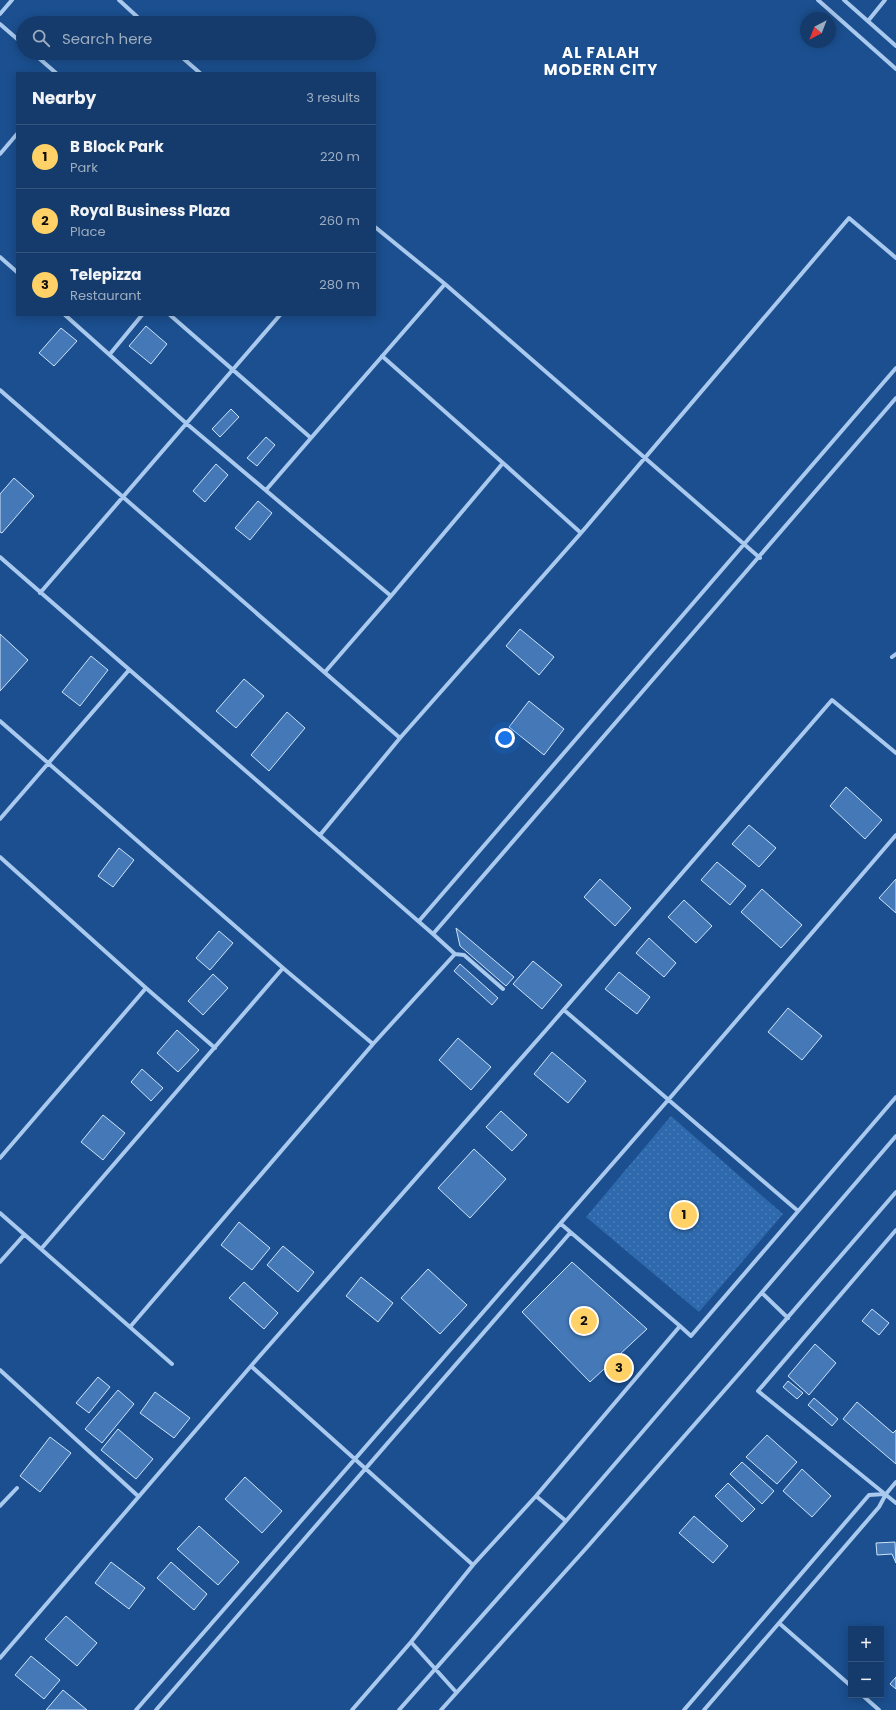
<!DOCTYPE html>
<html lang="en">
<head>
<meta charset="utf-8">
<style>
	body { margin:0; font-family:Poppins,sans-serif; background:#214673; color:#f1f3f6 }
	.controls { position:absolute; right:12px; bottom:12px; display:grid; overflow:hidden; border-radius:0px; box-shadow:0 2px 10px #0003 }
	.controls button { width:36px; height:36px; display:grid; place-items:center; padding:0; border:0; border-bottom:1px solid #33557e; background:#143b6b; color:#f1f3f6; font:20px sans-serif }
	.compass { position:absolute; left:800px; top:12px; width:36px; height:36px; border-radius:50%; background:#143b6b; box-shadow:0 2px 10px #0003; rotate:222deg }
	.you { position:absolute; left:505px; top:738px; width:14px; height:14px; margin:-10px; border:3px solid #fff; border-radius:50%; background:#1a73e8; box-shadow:0 0 0 6px #1a73e833 }
	.badge { display:grid; place-items:center; width:26px; height:26px; border-radius:50%; background:#ffd166; color:#111; font-size:13px; font-weight:700 }
	.pin { position:absolute; translate:-50% -50%; border:2px solid #fff; box-shadow:0 1px 4px #0006 }
	.list { margin:0; padding:0; list-style:none }
	h2 { display:flex; justify-content:space-between; align-items:center; height:52px; margin:0; padding:0 16px; font-size:17px }
	h2 small { font-size:13px; font-weight:400; color:#9dadc1 }
	.list li { display:grid; grid-template-columns:26px 1fr auto; gap:12px; align-items:center; box-sizing:border-box; height:64px; padding:0 16px; border-top:1px solid #33557e }
	.list b { display:block; font-size:15px; white-space:nowrap }
	.list p { margin:0; font-size:13px; white-space:nowrap; color:#9dadc1 }
	.list em { font-size:13px; font-style:normal; color:#9dadc1 }
	.icon { flex:none; width:22px; height:22px; fill:none; stroke:currentColor; stroke-width:2; stroke-linecap:round; stroke-linejoin:round }
	.map { position:relative; flex:none; width:896px; height:1710px; overflow:hidden }
	.search { position:absolute; background:#143b6b; box-shadow:0 2px 10px #0003; left:16px; top:16px; width:360px; height:44px; display:flex; align-items:center; gap:10px; box-sizing:border-box; padding:0 14px; border-radius:22px; color:#9dadc1; font-size:15px }
	.panel { position:absolute; background:#143b6b; box-shadow:0 2px 10px #0003; left:16px; top:72px; width:360px; height:244px; border-radius:0px }
	.map>svg:first-child { display:block }
	.grass { fill:url(#grass-dots) }
	.building { fill:#4478b7; stroke:#cfe3fa }
	.lines { fill:none; stroke-linecap:round; stroke-linejoin:round }
	.street { stroke:#a9c9ee; stroke-width:4 }
	.labels { text-anchor:middle; stroke-width:3; stroke-linejoin:round; paint-order:stroke }
	.district-label { font-size:15px; font-weight:bold; letter-spacing:1px; fill:#fff; stroke:#1b4f8f }
</style>
</head>
<body>
<div class="map">
<svg width="896" height="1710" viewBox="0 0 896 1710">
	<defs>
		<pattern id="grass-dots" width="8" height="8" patternUnits="userSpaceOnUse"><rect width="8" height="8" fill="#2e69ad"/><path d="M2 2h.1M6 6h.1" fill="none" stroke="#4d80b9" stroke-width="1.8" stroke-linecap="round"/></pattern>
	</defs>
	<rect width="100%" height="100%" fill="#1b4f8f"/>
	<path class="grass" d="M671 1116 783 1214 699 1312 586 1217Z"/>
	<path class="building" d="M146 326 167 344 151 364 129 346Z
		M61 328 77 341 54 366 39 353Z
		M231 409 239 417 220 437 212 429Z
		M266 437 275 445 257 466 247 458Z
		M216 464 228 475 205 502 193 491Z
		M14 478 34 496 2 533 0 532V494Z
		M258 501 272 513 250 540 235 528Z
		M520 629 554 657 539 675 506 646Z
		M0 634 28 660 0 691Z
		M91 656 108 670 80 706 62 692Z
		M244 679 264 696 236 728 216 711Z
		M529 701 564 729 544 755 509 727Z
		M287 712 305 728 269 771 251 755Z
		M846 787 882 820 865 839 830 806Z
		M749 825 776 848 759 867 732 844Z
		M119 848 134 860 113 887 98 876Z
		M717 862 746 886 730 905 701 880Z
		M600 879 631 908 615 926 584 897Z
		M896 879V913L879 898Z
		M762 889 802 925 781 948 741 912Z
		M684 900 712 926 696 943 668 917Z
		M456 928 514 977 506 986 460 946Z
		M219 931 233 943 210 970 196 958Z
		M649 938 676 963 664 977 636 953Z
		M533 961 562 985 542 1009 513 984Z
		M460 964 498 998 492 1005 454 971Z
		M619 972 650 997 637 1014 605 989Z
		M213 974 228 988 203 1015 188 1001Z
		M788 1008 822 1036 802 1060 768 1032Z
		M177 1030 199 1050 178 1072 157 1053Z
		M458 1038 491 1067 471 1090 439 1060Z
		M552 1052 586 1081 568 1103 534 1074Z
		M142 1069 163 1088 151 1101 131 1082Z
		M501 1111 527 1135 512 1151 486 1127Z
		M103 1115 125 1133 103 1160 81 1142Z
		M474 1149 506 1179 470 1218 438 1188Z
		M239 1222 270 1248 252 1270 221 1245Z
		M283 1246 314 1272 298 1292 267 1265Z
		M572 1262 647 1329 590 1382 522 1312Z
		M428 1269 467 1305 440 1334 401 1298Z
		M361 1277 393 1303 378 1322 346 1296Z
		M244 1282 278 1313 264 1329 229 1298Z
		M872 1309 889 1323 879 1335 862 1321Z
		M815 1344 836 1363 809 1395 788 1376Z
		M98 1377 110 1387 89 1413 76 1403Z
		M788 1381 803 1393 797 1399 783 1387Z
		M118 1390 134 1404 102 1443 85 1429Z
		M155 1392 190 1418 174 1438 140 1413Z
		M814 1398 838 1419 832 1426 808 1405Z
		M857 1402 893 1433 896 1430V1464L843 1419Z
		M118 1429 153 1459 136 1479 101 1450Z
		M767 1435 797 1462 777 1484 746 1457Z
		M50 1437 71 1453 40 1492 20 1476Z
		M742 1462 774 1491 762 1504 730 1474Z
		M802 1469 831 1496 812 1517 783 1491Z
		M245 1477 282 1511 262 1533 225 1499Z
		M728 1483 755 1509 742 1522 715 1496Z
		M694 1516 728 1546 713 1563 679 1533Z
		M199 1526 239 1562 218 1585 177 1549Z
		M895 1542 896 1563 892 1554 877 1555 876 1543Z
		M111 1562 145 1588 129 1609 95 1583Z
		M171 1562 207 1594 194 1610 157 1578Z
		M66 1616 97 1643 77 1666 45 1639Z
		M31 1656 60 1680 44 1699 15 1675Z
		M896 1677V1689L890 1684Z
		M63 1690 87 1710H46Z"/>
	<g class="lines">
		<path class="street" d="M119 0 144 23
			M818 0 896 69
			M844 0 896 46
			M0 14 12 0
			M868 21 885 0
			M0 24 23 44
			M33 53 56 73
			M177 53 200 73
			M0 154 17 134
			M375 227 445 284 760 558
			M0 257 17 272
			M65 315 187 424 391 596 503 463 382 356
			M170 315 311 438 445 284
			M110 354 142 315
			M0 390 400 738 581 533 849 218 896 258
			M503 463 581 533
			M266 490 311 438
			M0 557 433 934 896 398
			M40 593 280 315
			M892 657 896 654
			M325 672 391 596
			M0 721 283 968 41 1249
			M0 819 129 670
			M320 835 400 738
			M0 857 146 988 0 1158
			M419 921 896 368
			M455 954 464 955 503 989
			M283 968 373 1044
			M146 988 215 1048
			M564 1010 798 1211
			M0 1213 172 1364
			M561 1224 680 1326
			M896 1230 758 1391 896 1503
			M0 1262 24 1235
			M762 1293 788 1318
			M130 1327 373 1044 455 954 433 934
			M251 1366 473 1565
			M0 1370 138 1496
			M536 1496 566 1521
			M0 1506 17 1488
			M779 1623 851 1686
			M411 1642 456 1692
			M0 1658 251 1366 547 1029 832 700 896 753
			M862 1695 879 1710
			M136 1710 669 1099 896 835
			M156 1710 570 1233
			M352 1710 411 1642 473 1565 536 1496 680 1326 691 1336 896 1097
			M399 1710 566 1521 896 1136
			M441 1710 589 1545 744 1368 896 1192
			M684 1710 869 1495 885 1494
			M704 1710 879 1507 886 1494 896 1482"/>
	</g>
	<g class="labels">
		<g class="district-label">
			<text x="601" y="58">AL FALAH<tspan x="601" dy="17">MODERN CITY</tspan></text>
		</g>
	</g>
</svg>
<div class="controls">
<button>+</button>
<button>−</button>
</div>
<svg class="compass" viewBox="-18 -18 36 36"><path d="M0-13l5 13h-10z" fill="#e53935"/><path d="M0 13l5-13h-10z" fill="#9dadc1"/></svg>
<div class="you"></div>
<div class="pin badge" style="left:684px;top:1215px">1</div>
<div class="pin badge" style="left:584px;top:1321px">2</div>
<div class="pin badge" style="left:619px;top:1368px">3</div>
<div class="search"><svg class="icon" aria-label="search" viewBox="0 0 24 24"><circle cx="10" cy="10" r="6"/><path d="M15 15l6 6"/></svg>Search here</div>
<section class="panel">
<h2>Nearby<small>3 results</small></h2>
<ul class="list">
<li><span class="badge">1</span><div><b>B Block Park</b><p>Park</p></div><em>220 m</em></li>
<li><span class="badge">2</span><div><b>Royal Business Plaza</b><p>Place</p></div><em>260 m</em></li>
<li><span class="badge">3</span><div><b>Telepizza</b><p>Restaurant</p></div><em>280 m</em></li>
</ul>
</section>
</div>
</body>
</html>
